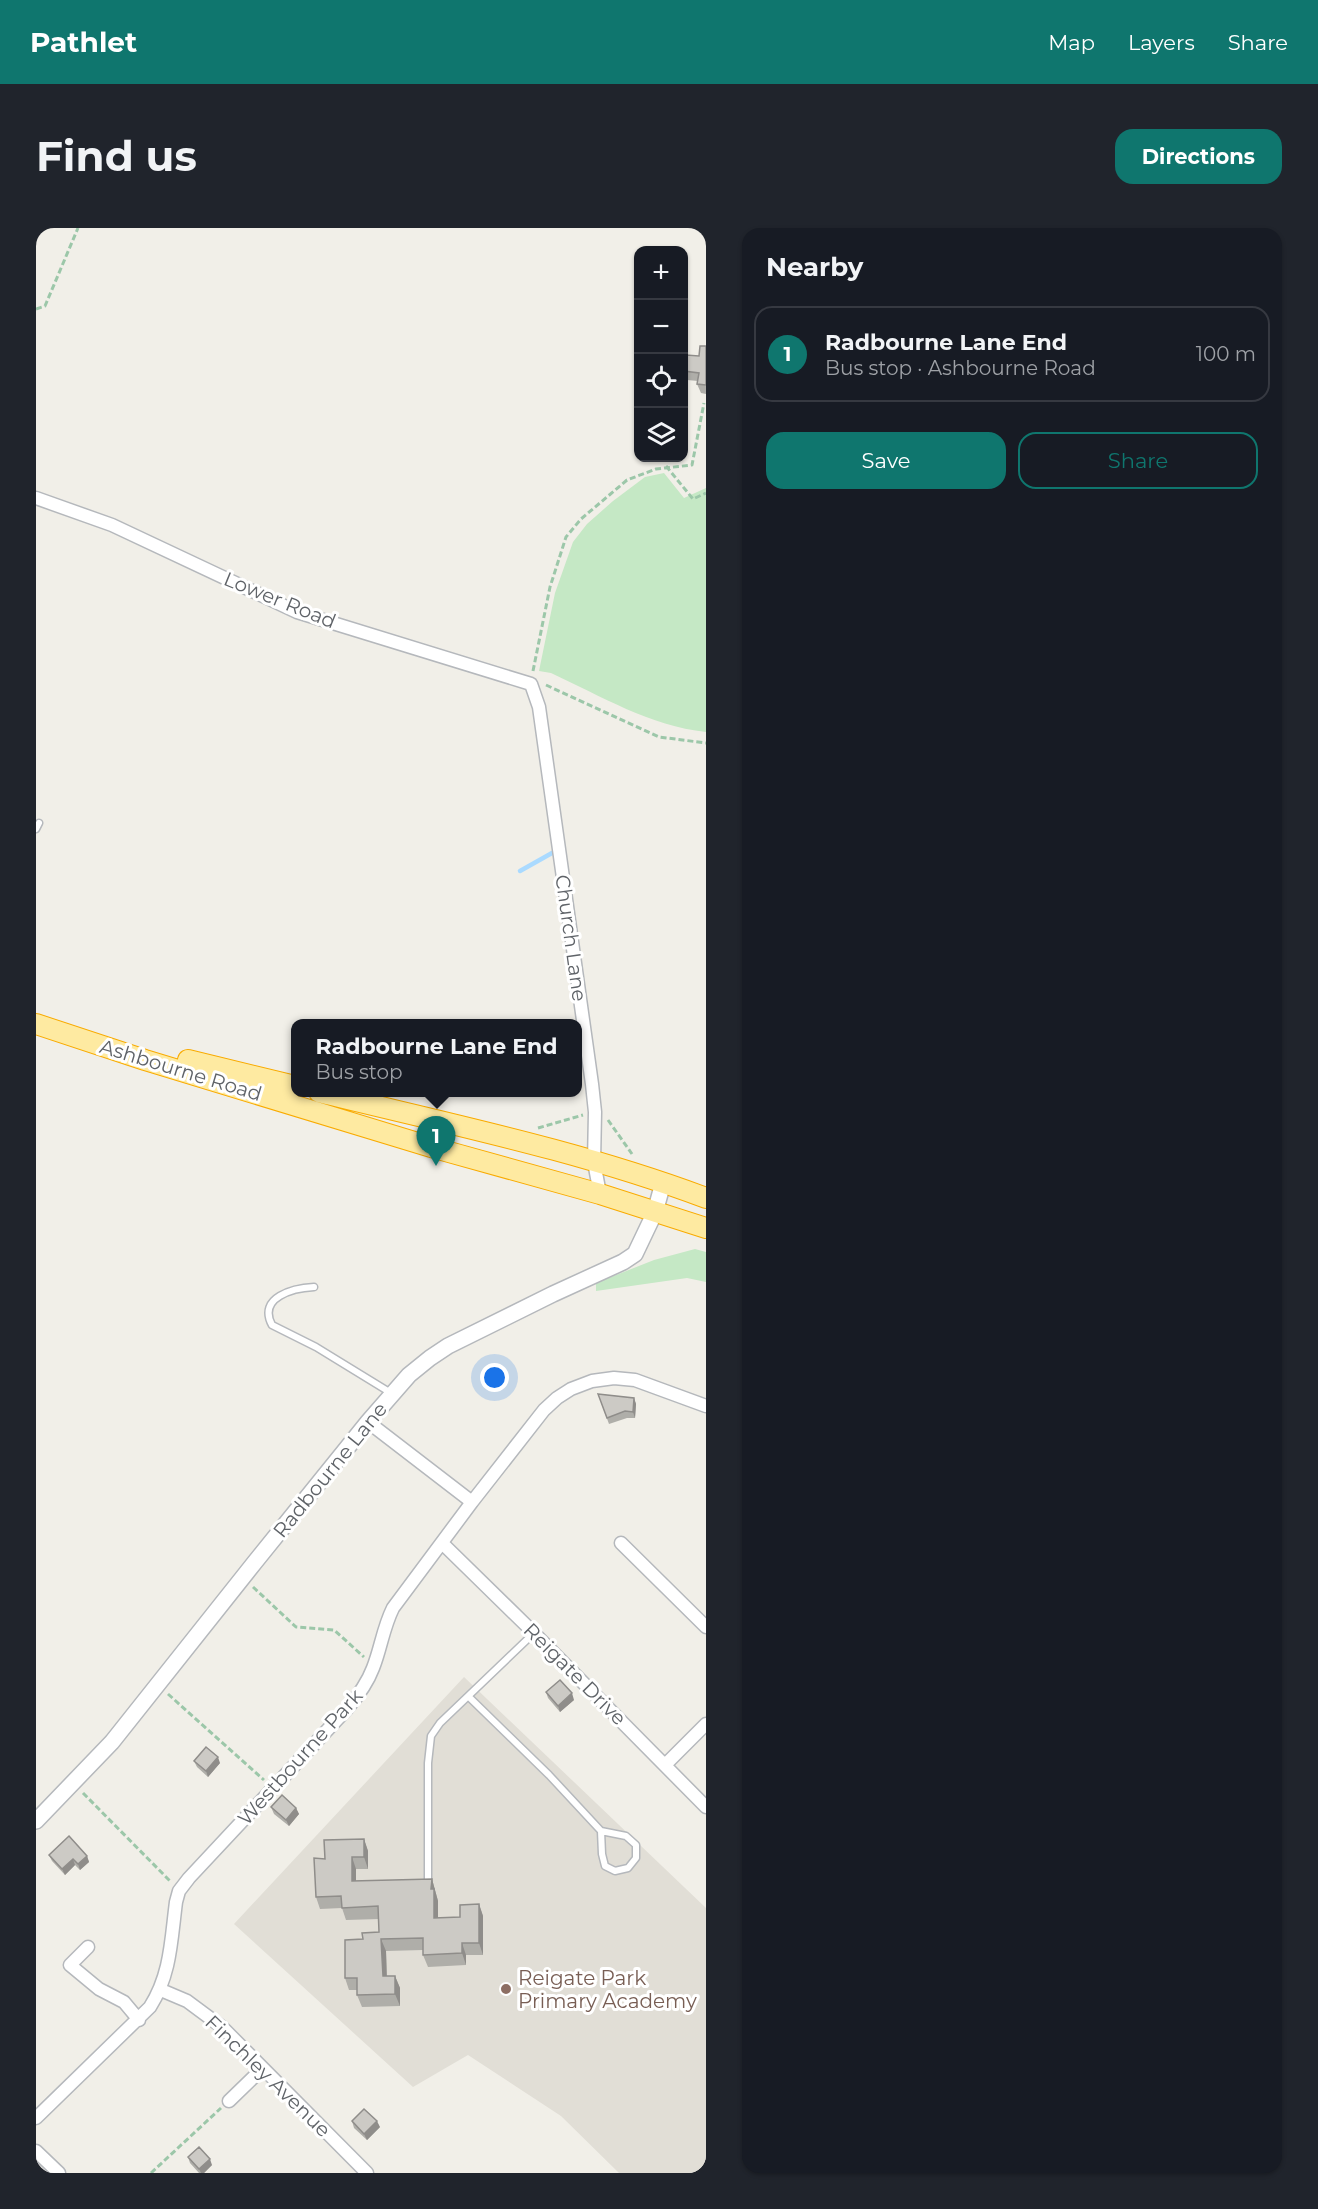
<!DOCTYPE html>
<html lang="en">
<head>
<meta charset="utf-8">
<style>
	body { margin:0; font-family:Montserrat,sans-serif; background:#20242c; color:#f1f3f6 }
	.controls { position:absolute; right:18px; top:18px; display:grid; overflow:hidden; border-radius:12px; box-shadow:0 2px 4px #0004 }
	.controls button { width:54px; height:54px; display:grid; place-items:center; padding:0; border:0; border-bottom:2px solid #363941; background:#171b24; color:#f1f3f6; font:30px sans-serif }
	.you { position:absolute; left:459px; top:1150px; width:21px; height:21px; margin:-15px; border:4px solid #fff; border-radius:50%; background:#1a73e8; box-shadow:0 0 0 9px #1a73e833 }
	.badge { display:grid; place-items:center; width:39px; height:39px; border-radius:50%; background:#0f766e; color:#fff; font-size:20px; font-weight:700 }
	.pin { position:absolute; translate:-50% -50px; filter:drop-shadow(0 2px 3px #0008) }
	.pin::after { content:''; position:absolute; top:32px; width:21px; height:18px; background:inherit; clip-path:polygon(0 0,100% 0,50% 100%) }
	.popup { position:absolute; left:255px; top:791px; width:291px; height:78px; box-sizing:border-box; display:grid; place-content:center; border-radius:12px; background:#171b24; filter:drop-shadow(0 2px 4px #0005); font-size:20px; white-space:nowrap; color:#9ea1a6 }
	.popup b { font-size:22px; color:#f1f3f6 }
	.popup::after { content:''; position:absolute; left:50%; top:100%; margin-left:-12px; border:12px solid transparent; border-top-color:#171b24 }
	.list { margin:0; padding:0; list-style:none }
	h2 { display:flex; justify-content:space-between; align-items:center; height:78px; margin:0; padding:0 24px; font-size:26px }
	h2 small { font-size:20px; font-weight:400; color:#9ea1a6 }
	.list li { display:grid; grid-template-columns:39px 1fr auto; gap:18px; align-items:center; box-sizing:border-box; height:96px; margin:0 12px 12px; padding:0 12px; border:2px solid #363941; border-radius:18px }
	.list b { display:block; font-size:22px; white-space:nowrap }
	.list p { margin:0; font-size:20px; white-space:nowrap; color:#9ea1a6 }
	.list em { font-size:20px; font-style:normal; color:#9ea1a6 }
	.actions { display:flex; gap:12px; padding:18px 24px }
	.actions a { flex:1; padding:14px 0; border:2px solid #0f766e; border-radius:18px; text-align:center; font-size:21px; color:#0f766e }
	.actions .main { background:#0f766e; color:#fff }
	.icon { flex:none; width:33px; height:33px; fill:none; stroke:currentColor; stroke-width:2; stroke-linecap:round; stroke-linejoin:round }
	.map { position:relative; flex:none; width:670px; height:1945px; overflow:hidden; border-radius:18px }
	header { display:flex; align-items:center; gap:36px; box-sizing:border-box; height:84px; padding:0 30px; background:#0f766e; color:#fff }
	header strong { font-size:28px }
	nav { display:flex; gap:33px; margin-inline-start:auto; font-size:21px }
	.intro { display:flex; align-items:center; justify-content:space-between; box-sizing:border-box; height:144px; padding:0 36px }
	h1 { margin:0; font-size:42px }
	.button { padding:15px 27px; border-radius:18px; background:#0f766e; color:#fff; font-size:21px; font-weight:700 }
	main { display:flex; gap:36px; padding:0 36px }
	aside { flex:1; background:#171b24; border-radius:18px; box-shadow:0 2px 4px #0004 }
	.map>svg:first-child { display:block }
	.education { fill:#e1ded6 }
	.green { fill:#c5e8c5 }
	.lines { fill:none; stroke-linecap:round; stroke-linejoin:round }
	.stream { stroke:#aadaff; stroke-width:4.5 }
	.service-casing { stroke:#b5b8bc; stroke-width:9 }
	.minor-casing { stroke:#b5b8bc; stroke-width:15 }
	.tertiary-casing { stroke:#b5b8bc; stroke-width:18 }
	.trunk-casing { stroke:#f9ab00; stroke-width:22 }
	.path { stroke:#9cc7a9; stroke-width:3; stroke-dasharray:6 3; stroke-linecap:butt }
	.service { stroke:#fff; stroke-width:6 }
	.minor { stroke:#fff; stroke-width:12 }
	.tertiary { stroke:#fff; stroke-width:15 }
	.trunk { stroke:#feeaa1; stroke-width:20 }
	.wall { fill:#afaea9 }
	.shaded-wall { fill:#8f8d8a }
	.building { fill:#cccac5; stroke:#8f8d8a; stroke-width:1.5 }
	.education-dot { fill:#8d6e63; stroke:#fff; stroke-width:2 }
	.labels { text-anchor:middle; stroke-width:6; stroke-linejoin:round; paint-order:stroke }
	.street-label { font-size:20px; fill:#5f6368; stroke:#fff }
	.education-label { font-size:20px; fill:#785e54; stroke:#fff; text-anchor:start }
</style>
</head>
<body>
<header>
<strong>Pathlet</strong>
<nav><a>Map</a><a>Layers</a><a>Share</a></nav>
</header>
<div class="intro"><h1>Find us</h1><a class="button">Directions</a></div>
<main>
<div class="map">
<svg width="670" height="1945" viewBox="0 0 670 1945">
	<rect width="100%" height="100%" fill="#f1efe8"/>
	<path class="education" d="M428 1449 670 1680V1945H583L525 1888 432 1827 377 1859 198 1696Z"/>
	<path class="green" d="M628 245 648 270 670 260V504C614 498 565 468 515 445L503 443 519 365 537 314 551 296 577 273 609 249Z
		M659 1021 670 1024V1054L651 1050 560 1063V1055L618 1032Z"/>
	<g class="lines">
		<path class="stream" d="M484 643 516 625"/>
		<g class="service-casing">
			<path id="service" d="M0 601 3 595
				M278 1059C258 1060 221 1069 236 1097L280 1119 355 1165
				M433 1469 513 1547 565 1603 566 1626 569 1638 579 1643 592 1640 600 1630V1617L590 1608 565 1603
				M392 1656V1535L395 1508 404 1495 498 1405"/>
		</g>
		<g class="minor-casing">
			<path id="minor" d="M0 270 76 297 261 384 495 456 503 479 556 856 559 884 558 934 564 966
				M332 1194 436 1274
				M406 1315 498 1405 670 1579
				M585 1315 670 1399
				M629 1537 670 1496
				M52 1719 34 1737 63 1761 88 1774 103 1792
				M125 1762 151 1773 186 1799 331 1945
				M193 1873 226 1841
				M0 1890 114 1779C135 1746 135 1712 140 1674L143 1663 153 1650 311 1481C322 1468 331 1456 337 1440 345 1420 347 1400 357 1380L436 1274 508 1182 521 1170 535 1161 556 1153 578 1150 599 1152 670 1178
				M0 1923 23 1945"/>
		</g>
		<g class="tertiary-casing">
			<path id="tertiary" d="M0 1593 76 1514 219 1334 332 1194 373 1147 394 1130 412 1118 517 1066 587 1034 599 1026 619 984 627 955"/>
		</g>
		<g class="trunk-casing">
			<path id="trunk" d="M0 796 109 832 395 919 564 966 670 1000
				M152 832 259 858
				M283 864C413 896 545 923 670 970"/>
		</g>
		<path class="path" d="M0 81 9 78 42 0
			M630 238 657 271 670 265
			M497 443 514 359 530 309 545 291 591 252 620 241 656 237 668 175
			M510 457 623 509 670 515
			M572 892 596 926
			M502 900 547 887
			M217 1359 260 1399 298 1402 328 1429
			M132 1466 228 1552
			M47 1565 135 1654
			M115 1945 185 1880"/>
		<use href="#service" class="service"/>
		<use href="#minor" class="minor"/>
		<use href="#tertiary" class="tertiary"/>
		<use href="#trunk" class="trunk"/>
	</g>
	<path class="wall" d="M670 118V166L665 165 661 156 662 153 651 152 648 143 663 128Z
		M562 1166 598 1170 600 1176 599 1190H591L573 1196Z
		M510 1464 538 1472 524 1484 512 1470Z
		M158 1533 184 1535 172 1549 161 1539Z
		M235 1579 260 1580 263 1586 253 1598 238 1586Z
		M328 1611 332 1623V1641H320V1653L396 1651 402 1673V1690L424 1689 443 1676 447 1688V1727H430V1737L392 1739 387 1727V1722L350 1723 351 1748H359L364 1760V1778L326 1779 321 1767V1762H313L309 1750 327 1711 343 1704V1691L310 1692 306 1680 284 1681 280 1669 289 1631Z
		M13 1627 51 1628 53 1634 44 1642 39 1637 29 1647 16 1633Z
		M316 1893 344 1899 331 1912 318 1900Z
		M152 1929 176 1937 168 1945H163L154 1935Z"/>
	<path class="shaded-wall" d="M598 1170 600 1176 599 1190 597 1184Z
		M536 1465 538 1472 524 1484 522 1478Z
		M182 1529 184 1535 172 1549 170 1543Z
		M260 1580 263 1586 253 1598 250 1592Z
		M328 1611 332 1623V1641L328 1629Z
		M51 1628 53 1634 44 1642 42 1636Z
		M316 1629 320 1641V1665L316 1653Z
		M37 1631 39 1637 29 1647 26 1641Z
		M396 1651 402 1673V1702L398 1690 395 1661Z
		M443 1676 447 1688V1727L443 1715Z
		M345 1711 350 1723 351 1760 347 1748Z
		M426 1715 430 1727V1737L426 1725Z
		M359 1748 364 1760V1778L359 1766Z
		M341 1893 344 1899 331 1912 328 1906Z
		M174 1931 176 1937 168 1945H165L163 1941Z"/>
	<path class="building" d="M664 118H670V157L661 156 663 145 648 143 650 127 663 128Z
		M562 1166 598 1170 597 1184 589 1183 571 1190Z
		M524 1452 536 1465 522 1478 510 1464Z
		M170 1519 182 1529 170 1543 158 1533Z
		M246 1567 260 1580 250 1592 235 1579Z
		M33 1608 51 1628 42 1636 37 1631 26 1641 13 1627Z
		M328 1611V1629H316V1653L396 1651 395 1661H398V1690L424 1689V1677L443 1676V1715H426V1725L387 1727V1710L345 1711 347 1748H359V1766L321 1767V1750H309V1712L327 1711 326 1705 343 1704 342 1678 306 1680 305 1668 280 1669 278 1630 289 1631 288 1612Z
		M328 1881 341 1893 328 1906 316 1893Z
		M163 1919 174 1931 163 1941 152 1929Z"/>
	<circle class="education-dot" cx="470" cy="1761" r="6"/>
	<g class="labels">
		<g class="street-label">
			<text transform="translate(244 372) rotate(22)" y="7">Lower Road</text>
			<text transform="translate(535 710) rotate(82)" y="7">Church Lane</text>
			<text transform="translate(145 842) rotate(17)" y="7">Ashbourne Road</text>
			<text transform="translate(294 1242) rotate(-51)" y="7">Radbourne Lane</text>
			<text transform="translate(539 1446) rotate(45)" y="7">Reigate Drive</text>
			<text transform="translate(264 1529) rotate(-48)" y="7">Westbourne Park</text>
			<text transform="translate(232 1848) rotate(44)" y="7">Finchley Avenue</text>
		</g>
		<g class="education-label">
			<text x="482" y="1757">Reigate Park<tspan x="482" dy="23">Primary Academy</tspan></text>
		</g>
	</g>
</svg>
<div class="controls">
<button>+</button>
<button>−</button>
<button><svg class="icon" aria-label="locate" viewBox="0 0 24 24"><circle cx="12" cy="12" r="6"/><path d="M12 2v4M12 18v4M2 12h4M18 12h4"/></svg></button>
<button><svg class="icon" aria-label="layers" viewBox="0 0 24 24"><path d="M12 4l9 5-9 5-9-5zM3 14l9 5 9-5"/></svg></button>
</div>
<div class="you"></div>
<div class="pin badge" style="left:400px;top:938px">1</div>
<div class="popup"><b>Radbourne Lane End</b>Bus stop</div>
</div>
<aside>
<h2>Nearby<small></small></h2>
<ul class="list">
<li><span class="badge">1</span><div><b>Radbourne Lane End</b><p>Bus stop · Ashbourne Road</p></div><em>100 m</em></li>
</ul>
<div class="actions"><a class="main">Save</a><a>Share</a></div>
</aside>
</main>
</body>
</html>
